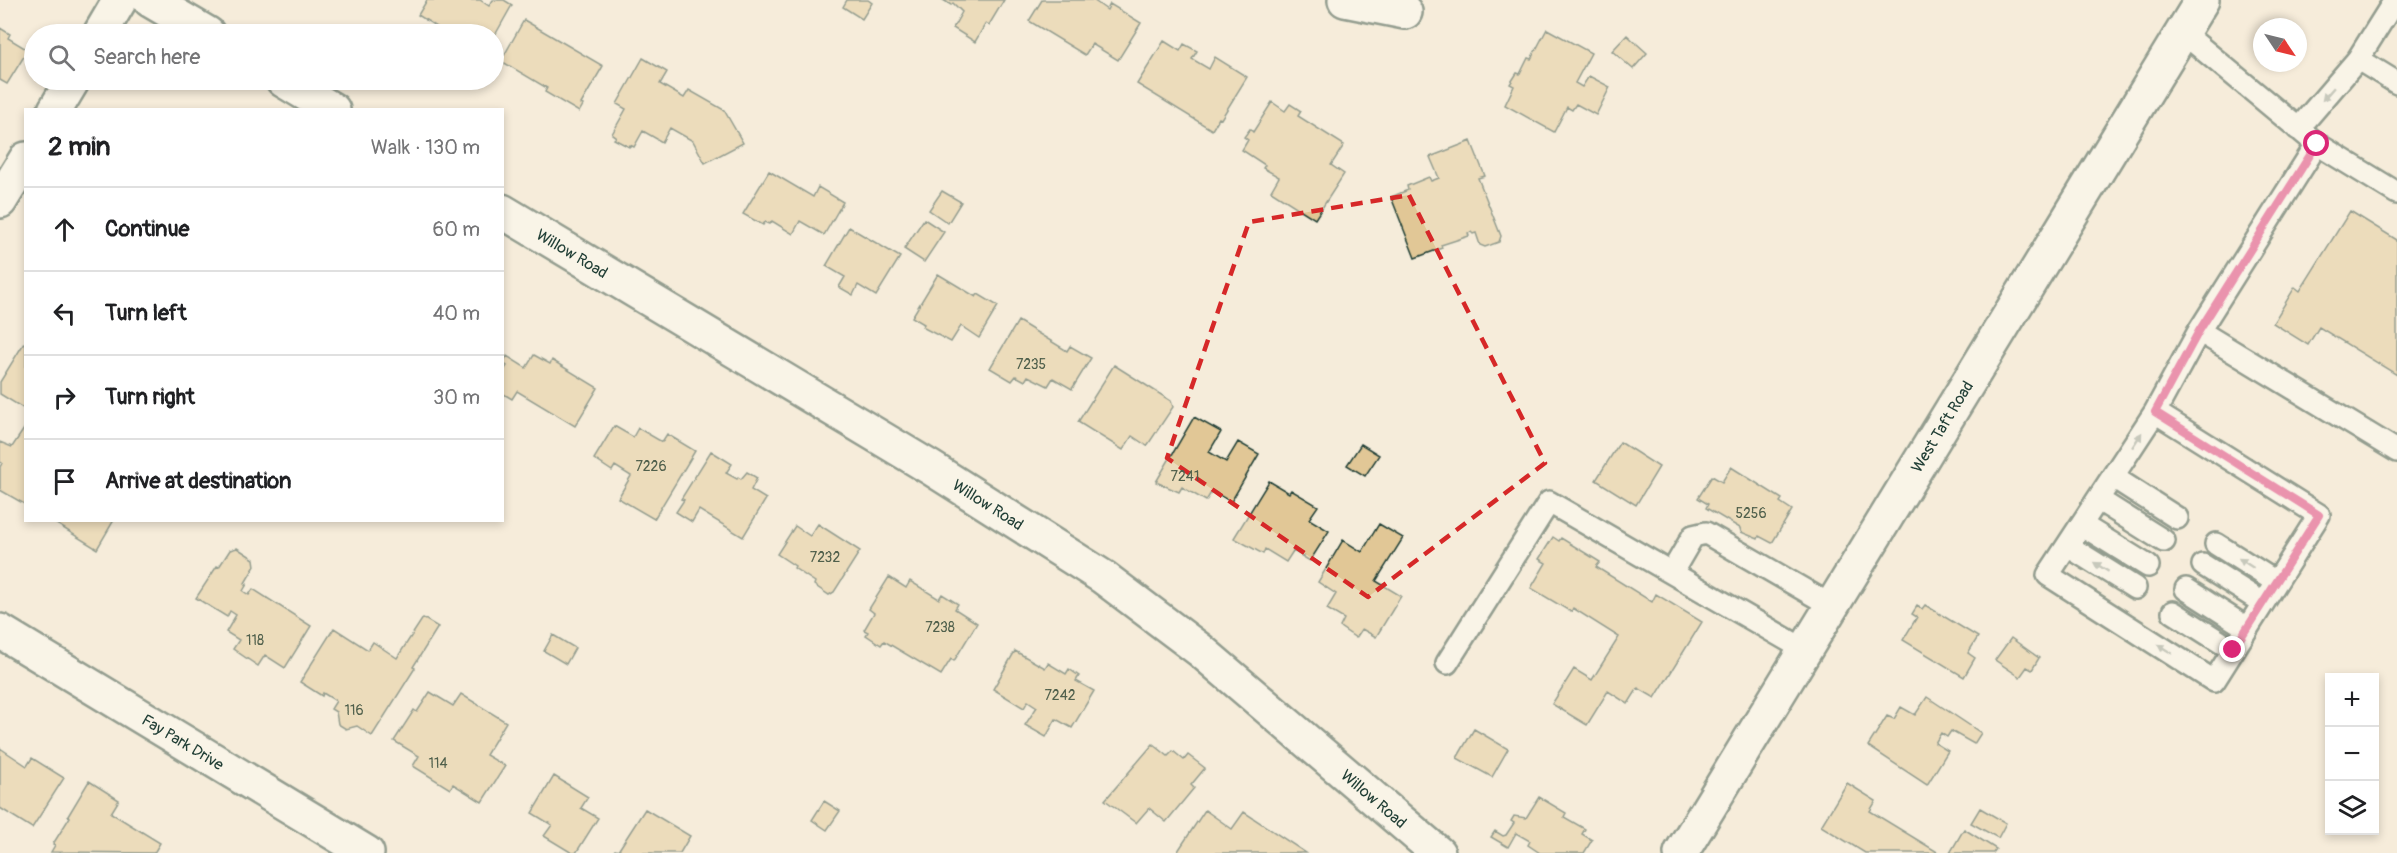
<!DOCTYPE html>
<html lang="en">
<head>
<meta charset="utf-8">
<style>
	body { margin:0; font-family:Pangolin,sans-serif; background:#f2f2f2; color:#202124 }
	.controls { position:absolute; right:18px; bottom:18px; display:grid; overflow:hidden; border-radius:0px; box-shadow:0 3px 9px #0003 }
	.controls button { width:54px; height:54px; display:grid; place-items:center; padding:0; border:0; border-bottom:2px solid #e0e0e0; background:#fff; color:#202124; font:30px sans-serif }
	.compass { position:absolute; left:2253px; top:18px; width:54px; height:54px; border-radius:50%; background:#fff; box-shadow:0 3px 9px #0003; rotate:125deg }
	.stop { position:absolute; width:18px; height:18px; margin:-14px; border:4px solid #db2777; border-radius:50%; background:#fff }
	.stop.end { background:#db2777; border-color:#fff; box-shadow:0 2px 6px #0008 }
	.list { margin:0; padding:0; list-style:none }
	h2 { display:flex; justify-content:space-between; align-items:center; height:78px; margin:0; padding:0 24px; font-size:26px }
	h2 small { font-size:20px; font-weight:400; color:#757577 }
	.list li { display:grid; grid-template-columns:39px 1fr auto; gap:18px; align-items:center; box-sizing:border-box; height:84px; padding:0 24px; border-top:2px solid #e0e0e0 }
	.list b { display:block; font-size:22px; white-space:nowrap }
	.list em { font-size:20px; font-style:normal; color:#757577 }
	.icon { flex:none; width:33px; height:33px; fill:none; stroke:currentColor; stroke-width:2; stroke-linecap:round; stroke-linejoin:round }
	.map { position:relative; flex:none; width:2397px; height:853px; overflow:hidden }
	.search { position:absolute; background:#fff; box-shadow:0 3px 9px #0003; left:24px; top:24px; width:480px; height:66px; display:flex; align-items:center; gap:15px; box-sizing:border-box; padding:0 21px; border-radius:33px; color:#757577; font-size:22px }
	.panel { position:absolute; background:#fff; box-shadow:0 3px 9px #0003; left:24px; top:108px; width:480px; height:414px; border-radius:0px }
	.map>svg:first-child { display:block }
	.building { fill:#e1c796; stroke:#1f3d34; stroke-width:1.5 }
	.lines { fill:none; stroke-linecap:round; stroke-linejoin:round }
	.lane-casing { stroke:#1f3d34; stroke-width:26 }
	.street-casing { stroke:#1f3d34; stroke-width:38 }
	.secondary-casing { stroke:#1f3d34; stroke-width:38 }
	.lane { stroke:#fdfcf7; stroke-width:21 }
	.street { stroke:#fdfcf7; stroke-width:33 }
	.secondary { stroke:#fdfcf7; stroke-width:33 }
	.oneway { fill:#8e9c96 }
	.route { stroke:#db2777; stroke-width:8 }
	.marked { fill:none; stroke:#d62828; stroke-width:4.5; stroke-dasharray:12 8; stroke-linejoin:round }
	.labels { text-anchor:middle; stroke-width:4.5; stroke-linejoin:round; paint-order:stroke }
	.number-label { font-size:14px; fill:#50604c }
	.street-label { font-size:16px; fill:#1f3d34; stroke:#fdfcf7 }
</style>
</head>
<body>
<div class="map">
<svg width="2397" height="853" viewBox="0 0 2397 853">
	<rect width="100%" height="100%" fill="#f5ecda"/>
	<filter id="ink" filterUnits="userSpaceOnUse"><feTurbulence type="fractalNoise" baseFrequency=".0167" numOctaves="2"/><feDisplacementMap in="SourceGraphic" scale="12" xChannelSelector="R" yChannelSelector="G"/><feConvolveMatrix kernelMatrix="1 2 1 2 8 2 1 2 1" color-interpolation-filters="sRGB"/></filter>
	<g filter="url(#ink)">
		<path class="building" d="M427 0H480L489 6 493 0H504L512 5 494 37V34H437L440 29 418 15Z
			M847 0H868L872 3 862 19 843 7Z
			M943 0H1004L989 25 986 23 975 42 953 28 962 12 953 3 951 5Z
			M1042 0H1093L1107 10 1110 4 1141 23 1118 60 1092 44 1085 55 1029 21Z
			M524 20 603 66 581 104 583 105 579 112 545 92 547 88 501 61Z
			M0 28 10 34 8 38 28 50 7 84 0 80Z
			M1547 29 1591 53 1575 83 1582 87 1589 76 1610 87 1596 115 1576 104 1572 110 1567 107 1554 132 1505 105 1514 86 1510 84 1517 73 1520 74 1528 58 1531 59Z
			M1627 35 1647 53 1633 69 1612 51Z
			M1164 41 1180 51 1184 44 1197 51 1192 59 1209 69 1215 57 1247 77 1221 119 1219 118 1212 130 1137 84Z
			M643 58 667 72 660 84 684 98 689 90 724 110 743 143 705 163 693 141 670 128 662 142 643 131 634 147 630 145 629 147 614 139 616 137 612 134 626 109 617 104Z
			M1272 102 1285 111 1290 104 1301 111 1298 116 1344 145 1331 165 1344 174 1315 219 1271 191 1279 177 1263 168 1265 165 1242 150 1248 140 1244 137 1250 129 1253 132Z
			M1471 141 1485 176 1478 178 1501 236 1499 242 1485 247 1480 245 1476 233 1473 234 1471 232 1468 233 1469 236 1441 245 1442 248 1415 258 1391 197 1408 190 1407 186 1429 177 1431 181 1439 178 1430 157Z
			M769 171 813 197 818 187 843 202 824 235 800 221 793 234 772 221 770 224 765 222 763 225 743 214Z
			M942 191 961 202 948 223 929 210Z
			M2350 211 2397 240V375L2319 327 2308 345 2273 323 2295 287 2300 291Z
			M924 219 944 232 924 262 904 249Z
			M849 227 900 257 876 296 858 285 853 295 839 287 845 277 826 266Z
			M938 274 976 297 978 294 998 306 979 338 961 326 951 342 922 327 924 324 912 317Z
			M1018 321 1067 351 1070 346 1091 358 1072 389 1053 378 1048 386 1028 376 1025 381 1016 376 1012 381 990 368Z
			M24 343 26 344V410L0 394V382Z
			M534 355 550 364 552 360 598 388 575 426 517 391 512 399 502 393V373L507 366 503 363 507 356 526 368Z
			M1114 365 1171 401 1173 407 1147 446 1132 436 1123 450 1078 422Z
			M1194 417 1221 432 1209 452 1226 462 1238 442 1259 454 1231 502 1212 491 1206 501 1182 487 1179 492 1156 482Z
			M26 426V505L0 490V467L2 463 0 462V442L12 447Z
			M614 426 633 437 638 428 662 442 667 434 695 451 654 519 618 498 631 476 615 466 612 471 594 459Z
			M1620 442 1659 467 1636 505 1596 480Z
			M1361 444 1379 455 1365 476 1347 465Z
			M711 451 732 464 726 473 737 479 738 477 741 479 747 472 757 478 751 490 766 499 743 537 699 510 692 522 676 512 684 500 681 499Z
			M1731 467 1782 499 1780 502 1792 510 1772 543 1759 536 1758 539 1741 532 1740 528 1706 508 1708 504 1698 498 1712 476 1722 482Z
			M1269 481 1289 493 1291 490 1318 506 1309 519 1329 531 1310 561 1293 551 1286 562 1265 549 1263 554 1234 538Z
			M50 520H114L97 549Z
			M818 524 860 551 834 592 829 595 814 585 815 582 794 568 795 566 777 554 795 526 810 536Z
			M1379 524 1403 538 1376 581 1401 596 1376 637 1362 629 1356 638 1340 627 1344 619 1327 609 1336 594 1318 582 1343 540 1362 552Z
			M1553 537 1559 541 1561 538 1600 562 1596 567 1652 602 1656 594 1702 622 1655 698 1638 688 1628 704 1608 691 1587 725 1552 704 1574 669 1592 680 1619 637 1573 608 1571 612 1531 588 1546 563 1539 559Z
			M237 548 254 559 255 566 245 583 247 584 243 591 249 595 253 589 311 626 285 668 265 655 258 666 233 649 239 640 226 632 236 615 230 611 227 617 196 598 217 566 219 567 230 550Z
			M889 577 906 588 910 581 939 599 942 594 958 604 955 609 977 623 954 661 951 659 941 675 884 641 881 645 866 635 868 632 864 630 874 613 869 609Z
			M1925 605 1978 637 1968 653 1975 658 1964 677 1903 640 1917 617 1912 614 1917 606 1922 609Z
			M423 618 438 627 413 667 415 668 372 736 357 726 346 729 338 724 336 712 331 709 336 701 323 693 322 696 300 682 334 628 368 650 373 642 397 658Z
			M553 635 575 648 566 664 544 651Z
			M2011 638 2039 658 2032 670 2027 667 2020 677 1995 660Z
			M1015 651 1045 668 1048 663 1066 674 1069 669 1079 676 1076 681 1094 691 1072 728 1056 719 1046 737 1025 725 1037 707 1028 701 1024 708 993 689Z
			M430 692 453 706 461 694 506 722 486 755 505 766 482 802 453 784 450 789 413 766 419 756 394 741 414 710 417 712Z
			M1927 697 1981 733 1974 744 1951 731 1947 737 1941 733 1935 743 1948 751 1927 785 1868 746 1887 716 1894 719 1901 707 1915 715Z
			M1474 729 1508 749 1492 777 1457 758Z
			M1153 744 1168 756 1173 751 1184 760 1188 755 1205 768 1191 785 1194 788 1166 822 1149 808 1136 823 1105 800Z
			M0 748 27 766 32 758 64 778 32 828 0 808Z
			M554 776 588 797 581 808 598 818 576 853H572L544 836 552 825 532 813Z
			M89 781 119 800 111 813 160 843 154 853 51 852 55 845 53 844 70 817 68 816Z
			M1847 783 1876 801 1870 811 1939 853H1865L1821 826Z
			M1539 797 1566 813 1564 817 1585 829 1582 834 1592 840 1584 853H1540L1528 845 1530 841 1516 833 1508 847 1491 837 1495 831 1503 836 1506 835 1514 823 1511 821 1514 816 1526 818Z
			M824 801 840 811 827 830 812 820Z
			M1980 808 2006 823 1998 838 1971 823Z
			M645 809 690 836 680 853H613L615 850 618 851Z
			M1205 810 1232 829 1244 812 1306 853H1180L1178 851Z
			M1964 829 1996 849 1993 853H1950Z"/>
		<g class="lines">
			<g class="lane-casing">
				<path id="lane" d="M2395 0 2358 59 2397 83
					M2182 32 2317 144 2397 193
					M2298 129 2358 59
					M2317 144 2199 331 2397 451
					M2155 412 2319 515 2214 681 2048 575 2155 412 2199 331
					M2113 477 2177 518
					M2099 500 2164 541
					M2082 525 2148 566
					M2216 544 2276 582
					M2068 546 2135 588
					M2203 565 2263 603
					M1672 572 1693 536 1706 533 1832 606
					M2186 589 2247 628
					M2173 612 2233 650
					M1447 663 1549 502 1805 650"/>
			</g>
			<g class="street-casing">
				<g id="street">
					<path d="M150 0 208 34"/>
					<path d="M1345 0 1405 12"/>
					<path d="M100 34 120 0"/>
					<path d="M283 80 333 110"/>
					<path d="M55 110 73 80"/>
					<path d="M0 201 26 159"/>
					<path id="s1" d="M502 211 931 468 1103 577 1200 650 1438 853"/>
					<path id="s2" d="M0 631 367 853"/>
				</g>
			</g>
			<g class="secondary-casing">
				<g id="secondary">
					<path id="s3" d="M1681 853 2202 0"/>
				</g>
			</g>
			<use href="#lane" class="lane"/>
			<use href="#street" class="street"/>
			<use href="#secondary" class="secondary"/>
		</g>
		<defs><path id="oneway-solid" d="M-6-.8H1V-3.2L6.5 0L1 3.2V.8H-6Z" transform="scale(1.5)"/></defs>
		<g class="oneway">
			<use href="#oneway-solid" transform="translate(2328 94) rotate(131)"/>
			<use href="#oneway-solid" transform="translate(2137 440) rotate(-57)"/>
			<use href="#oneway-solid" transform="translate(2246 563) rotate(-147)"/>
			<use href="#oneway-solid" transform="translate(2101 567) rotate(-148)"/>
			<use href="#oneway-solid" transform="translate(2165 649) rotate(-148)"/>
		</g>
	</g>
	<g class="lines" filter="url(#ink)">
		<path class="route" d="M2233 650 2319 515 2155 412 2199 331 2317 144"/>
	</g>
	<path d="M0 0H2397V853H0ZM1409 195 1545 463 1368 597 1167 458 1249 222Z" fill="#f5ecda" fill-opacity=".55" fill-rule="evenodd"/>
	<path class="marked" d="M1409 195 1545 463 1368 597 1167 458 1249 222Z"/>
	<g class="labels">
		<g class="number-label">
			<text x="1031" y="369">7235</text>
			<text x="651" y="471">7226</text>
			<text x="1185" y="481">7241</text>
			<text x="1751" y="518">5256</text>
			<text x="825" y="562">7232</text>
			<text x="940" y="632">7238</text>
			<text x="255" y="645">118</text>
			<text x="1060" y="700">7242</text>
			<text x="354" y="715">116</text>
			<text x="438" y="768">114</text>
		</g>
		<g class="street-label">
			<text dy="6" stroke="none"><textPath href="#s1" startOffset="82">Willow Road</textPath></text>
			<text dy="6" stroke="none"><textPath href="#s3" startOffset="500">West Taft Road</textPath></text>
			<text dy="6" stroke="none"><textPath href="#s1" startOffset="568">Willow Road</textPath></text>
			<text dy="6" stroke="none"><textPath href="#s2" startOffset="214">Fay Park Drive</textPath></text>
			<text dy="6" stroke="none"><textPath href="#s1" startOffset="1054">Willow Road</textPath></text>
		</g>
	</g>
</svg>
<div class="controls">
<button>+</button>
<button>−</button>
<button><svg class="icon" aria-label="layers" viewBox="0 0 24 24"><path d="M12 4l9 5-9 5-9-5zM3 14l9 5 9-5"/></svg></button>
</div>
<svg class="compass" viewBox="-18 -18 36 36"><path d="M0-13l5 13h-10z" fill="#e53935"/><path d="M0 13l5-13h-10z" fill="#757577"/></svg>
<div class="stop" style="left:2317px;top:144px"></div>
<div class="stop end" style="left:2233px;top:650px"></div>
<div class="search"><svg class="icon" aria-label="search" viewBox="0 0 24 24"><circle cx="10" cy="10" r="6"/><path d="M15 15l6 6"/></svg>Search here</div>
<section class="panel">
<h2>2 min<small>Walk · 130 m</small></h2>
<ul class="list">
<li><svg class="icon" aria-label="ahead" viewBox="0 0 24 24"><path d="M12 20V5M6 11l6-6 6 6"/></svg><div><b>Continue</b></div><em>60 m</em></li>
<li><svg class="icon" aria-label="left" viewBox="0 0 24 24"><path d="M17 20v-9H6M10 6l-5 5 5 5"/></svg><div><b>Turn left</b></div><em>40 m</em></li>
<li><svg class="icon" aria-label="right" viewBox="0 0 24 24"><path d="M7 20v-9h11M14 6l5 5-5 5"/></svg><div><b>Turn right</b></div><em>30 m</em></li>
<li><svg class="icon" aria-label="arrive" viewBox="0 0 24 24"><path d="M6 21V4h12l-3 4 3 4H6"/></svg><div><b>Arrive at destination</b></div></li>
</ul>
</section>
</div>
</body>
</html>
